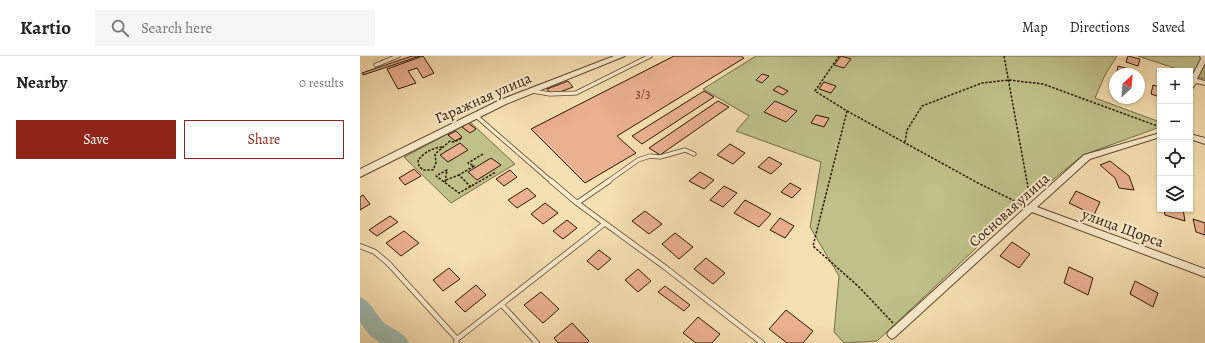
<!DOCTYPE html>
<html lang="en">
<head>
<meta charset="utf-8">
<style>
	body { margin:0; font-family:Alegreya,serif; background:#f6f6f6; color:#222 }
	.controls { position:absolute; right:12px; top:12px; display:grid; overflow:hidden; border-radius:0px; box-shadow:0 1px 3px #0004 }
	.controls button { width:36px; height:36px; display:grid; place-items:center; padding:0; border:0; border-bottom:1px solid #e0e0e0; background:#fff; color:#222; font:20px sans-serif }
	.compass { position:absolute; left:749px; top:12px; width:36px; height:36px; border-radius:50%; background:#fff; box-shadow:0 1px 3px #0004; rotate:26deg }
	.list { margin:0; padding:0; list-style:none }
	h2 { display:flex; justify-content:space-between; align-items:center; height:52px; margin:0; padding:0 16px; font-size:17px }
	h2 small { font-size:13px; font-weight:400; color:#767676 }
	.actions { display:flex; gap:8px; padding:12px 16px }
	.actions a { flex:1; padding:9px 0; border:1px solid #8f2418; border-radius:0px; text-align:center; font-size:14px; color:#8f2418 }
	.actions .main { background:#8f2418; color:#fff }
	.icon { flex:none; width:22px; height:22px; fill:none; stroke:currentColor; stroke-width:2; stroke-linecap:round; stroke-linejoin:round }
	.map { position:relative; flex:none; width:845px; height:287px; overflow:hidden }
	header { display:flex; align-items:center; gap:24px; box-sizing:border-box; height:56px; padding:0 20px; background:#fff; border-bottom:1px solid #e0e0e0 }
	header strong { font-size:19px }
	nav { display:flex; gap:22px; margin-inline-start:auto; font-size:14px }
	.search { width:280px; height:36px; background:#f6f6f6; display:flex; align-items:center; gap:10px; box-sizing:border-box; padding:0 14px; border-radius:0px; color:#767676; font-size:15px }
	main { display:flex }
	aside { flex:1; background:#fff }
	.map>svg:first-child { display:block }
	.green { fill:#bfc189; stroke:#766c48 }
	.lines { fill:none; stroke-linecap:round; stroke-linejoin:round }
	.river { fill:#9dbcaf; fill-rule:evenodd }
	.building { fill:#ebb090; stroke:#2e1706 }
	.service-far1-casing { stroke:#604931; stroke-width:5 }
	.service-casing { stroke:#604931; stroke-width:6 }
	.minor-casing { stroke:#604931; stroke-width:2 }
	.tertiary-casing { stroke:#604931; stroke-width:2 }
	.path { stroke:#2e1706; stroke-width:1.5; stroke-dasharray:2.5 1.5; stroke-linecap:butt }
	.service-far1 { stroke:#f9eacc; stroke-width:3.5 }
	.service { stroke:#f9eacc; stroke-width:4.5 }
	.minor { fill:#f9eacc; fill-rule:evenodd }
	.tertiary { fill:#f9eacc; fill-rule:evenodd }
	.labels { text-anchor:middle; stroke-width:4; stroke-linejoin:round; paint-order:stroke }
	.number-label { font-size:13px; fill:#5d3d28 }
	.street-label { font-size:15px; fill:#2e1706; stroke:#f9eacc }
</style>
</head>
<body>
<header>
<strong>Kartio</strong>
<div class="search"><svg class="icon" aria-label="search" viewBox="0 0 24 24"><circle cx="10" cy="10" r="6"/><path d="M15 15l6 6"/></svg>Search here</div>
<nav><a>Map</a><a>Directions</a><a>Saved</a></nav>
</header>
<main>
<aside>
<h2>Nearby<small>0 results</small></h2>
<ul class="list">
</ul>
<div class="actions"><a class="main">Save</a><a>Share</a></div>
</aside>
<div class="map">
<svg width="845" height="287" viewBox="0 0 845 287">
	<rect width="100%" height="100%" fill="#f6dfb1"/>
	<filter id="stains"><feTurbulence type="fractalNoise" baseFrequency=".005" numOctaves="4"/><feColorMatrix values="0 0 0 0 .2 0 0 0 0 .09 0 0 0 0 .02 0 0 0 .5 -.17"/></filter>
	<radialGradient id="worn" r=".72"><stop offset=".6" stop-color="#630" stop-opacity="0"/><stop offset="1" stop-color="#630" stop-opacity=".3"/></radialGradient>
	<path class="green" d="M396 0H757L745 19 735 42 800 66V71L723 99 661 150 517 285 484 287 474 276 479 220 450 171 461 106 376 75 389 60 343 33Z
		M778 0H845V23L830 19V15H823Z
		M110 66 155 108 91 147 44 101Z"/>
	<g class="lines">
		<path class="river" d="M0 241C11 246 15 257 23 266 32 274 44 275 49 287H21L10 280 0 266Z"/>
	</g>
	<path class="building" d="M52 0H60L3 19 2 17Z
		M63 0 74 17 63 22 57 12 48 15 56 27 38 33 27 13Z
		M314 0H381L384 2 257 80 276 97 225 127 171 73Z
		M481 0 491 3 484 12 474 9Z
		M768 0 780 3 778 10 766 6Z
		M758 10 772 14 771 18 757 16Z
		M402 18 409 20 402 27 396 24Z
		M208 25 213 31 200 36 190 37 187 33Z
		M464 26 476 30 471 37 459 33Z
		M793 29 800 31V41L791 38Z
		M418 30 428 35 423 39 413 34Z
		M344 35 354 41 282 88 272 80Z
		M358 45 369 51 300 99 289 92Z
		M415 45 437 55 426 66 404 56Z
		M456 59 469 62 464 71 451 67Z
		M108 67 116 73 110 77 102 71Z
		M96 75 102 81 95 85 88 79Z
		M100 87 108 94 88 106 80 99Z
		M370 88 385 97 373 108 357 99Z
		M409 101 422 108 411 118 398 111Z
		M131 102 141 109 117 124 108 116Z
		M750 105 769 120 774 134 759 132 755 122 740 109Z
		M54 113 61 120 45 129 39 122Z
		M150 114 157 121 144 130 136 123Z
		M340 116 354 124 344 133 329 125Z
		M430 127 441 133 432 142 421 136Z
		M364 130 377 137 363 151 350 144Z
		M167 132 176 140 157 152 148 144Z
		M716 135 740 146 734 159 709 147Z
		M3 139 10 148 0 154V141Z
		M385 144 411 158 399 171 374 157Z
		M185 147 198 157 183 168 171 158Z
		M804 153H823L825 165 805 159Z
		M285 155 302 168 289 178 272 165Z
		M30 160 38 166 17 180 9 174Z
		M420 162 434 170 425 182 410 174Z
		M833 163 845 167V179L836 176Z
		M207 164 217 172 203 183 193 175Z
		M44 175 59 187 41 200 26 187Z
		M315 177 333 191 319 203 302 188Z
		M652 186 670 198 659 212 640 200Z
		M239 194 251 203 238 214 227 205Z
		M346 202 365 217 353 228 334 213Z
		M709 211 733 222 728 239 704 227Z
		M89 212 100 223 83 235 73 224Z
		M278 213 291 225 278 236 265 224Z
		M775 225 798 237 793 251 770 238Z
		M116 229 126 239 105 256 95 246Z
		M305 230 330 249 324 255 298 236Z
		M181 236 199 253 183 267 164 249Z
		M426 254 453 275 443 287H427L409 273Z
		M338 261 360 278 352 287H336L323 277Z
		M212 267 229 285 227 287H198L194 282Z"/>
	<g class="lines">
		<g class="service-far1-casing">
			<path id="service-far1" d="M16 9 38 0
				M172 35 190 38 216 37 290 0
				M115 59 192 126
				M247 126 278 104 290 100 300 101 325 94 334 98"/>
		</g>
		<g class="service-casing">
			<path id="service" d="M191 125 217 147 306 212 402 287
				M217 147 249 125
				M0 190 15 196 29 208 97 283
				M142 249 177 287
				M96 287 97 283 244 168"/>
		</g>
		<g class="minor-casing">
			<path id="minor" d="M840 0H845V7L837 23 845 25V29L836 27 832 33 830 34V24L841 3Z
				M800 77V81L730 103 677 151 845 213V221L672 156 535 281 532 283 529 281 527 278 529 275 724 99Z
				M830 78 845 82V88L830 83Z"/>
		</g>
		<g class="tertiary-casing">
			<path id="tertiary" d="M254 0H265L146 48 0 121V113L140 44Z"/>
		</g>
		<path class="path" d="M479 0 455 35 487 55 453 190 499 231 533 267
			M644 0 670 142
			M487 55 618 127 663 149
			M545 86 547 74 562 50 622 27 649 24 683 28 800 71
			M82 91C72 92 65 96 58 104L59 110 63 114H73L76 107 75 98 90 85 94 86 102 82
			M86 124 99 119
			M85 126 87 114 76 120 99 137 136 116
			M111 131 99 119 114 110 108 107 123 98"/>
		<use href="#service-far1" class="service-far1"/>
		<use href="#service" class="service"/>
		<use href="#minor" class="minor"/>
		<use href="#tertiary" class="tertiary"/>
	</g>
	<g class="labels">
		<g class="number-label">
			<text x="283" y="42">3/3</text>
		</g>
		<g class="street-label">
			<text transform="translate(123 42) rotate(-24)" y="5">Гаражная улица</text>
			<text transform="translate(649 154) rotate(-42)" y="5">Сосновая улица</text>
			<text transform="translate(763 172) rotate(20)" y="5">улица Щорса</text>
		</g>
	</g>
	<rect width="100%" height="100%" filter="url(#stains)"/>
	<rect width="100%" height="100%" fill="url(#worn)"/>
</svg>
<div class="controls">
<button>+</button>
<button>−</button>
<button><svg class="icon" aria-label="locate" viewBox="0 0 24 24"><circle cx="12" cy="12" r="6"/><path d="M12 2v4M12 18v4M2 12h4M18 12h4"/></svg></button>
<button><svg class="icon" aria-label="layers" viewBox="0 0 24 24"><path d="M12 4l9 5-9 5-9-5zM3 14l9 5 9-5"/></svg></button>
</div>
<svg class="compass" viewBox="-18 -18 36 36"><path d="M0-13l5 13h-10z" fill="#e53935"/><path d="M0 13l5-13h-10z" fill="#767676"/></svg>
</div>
</main>
</body>
</html>
